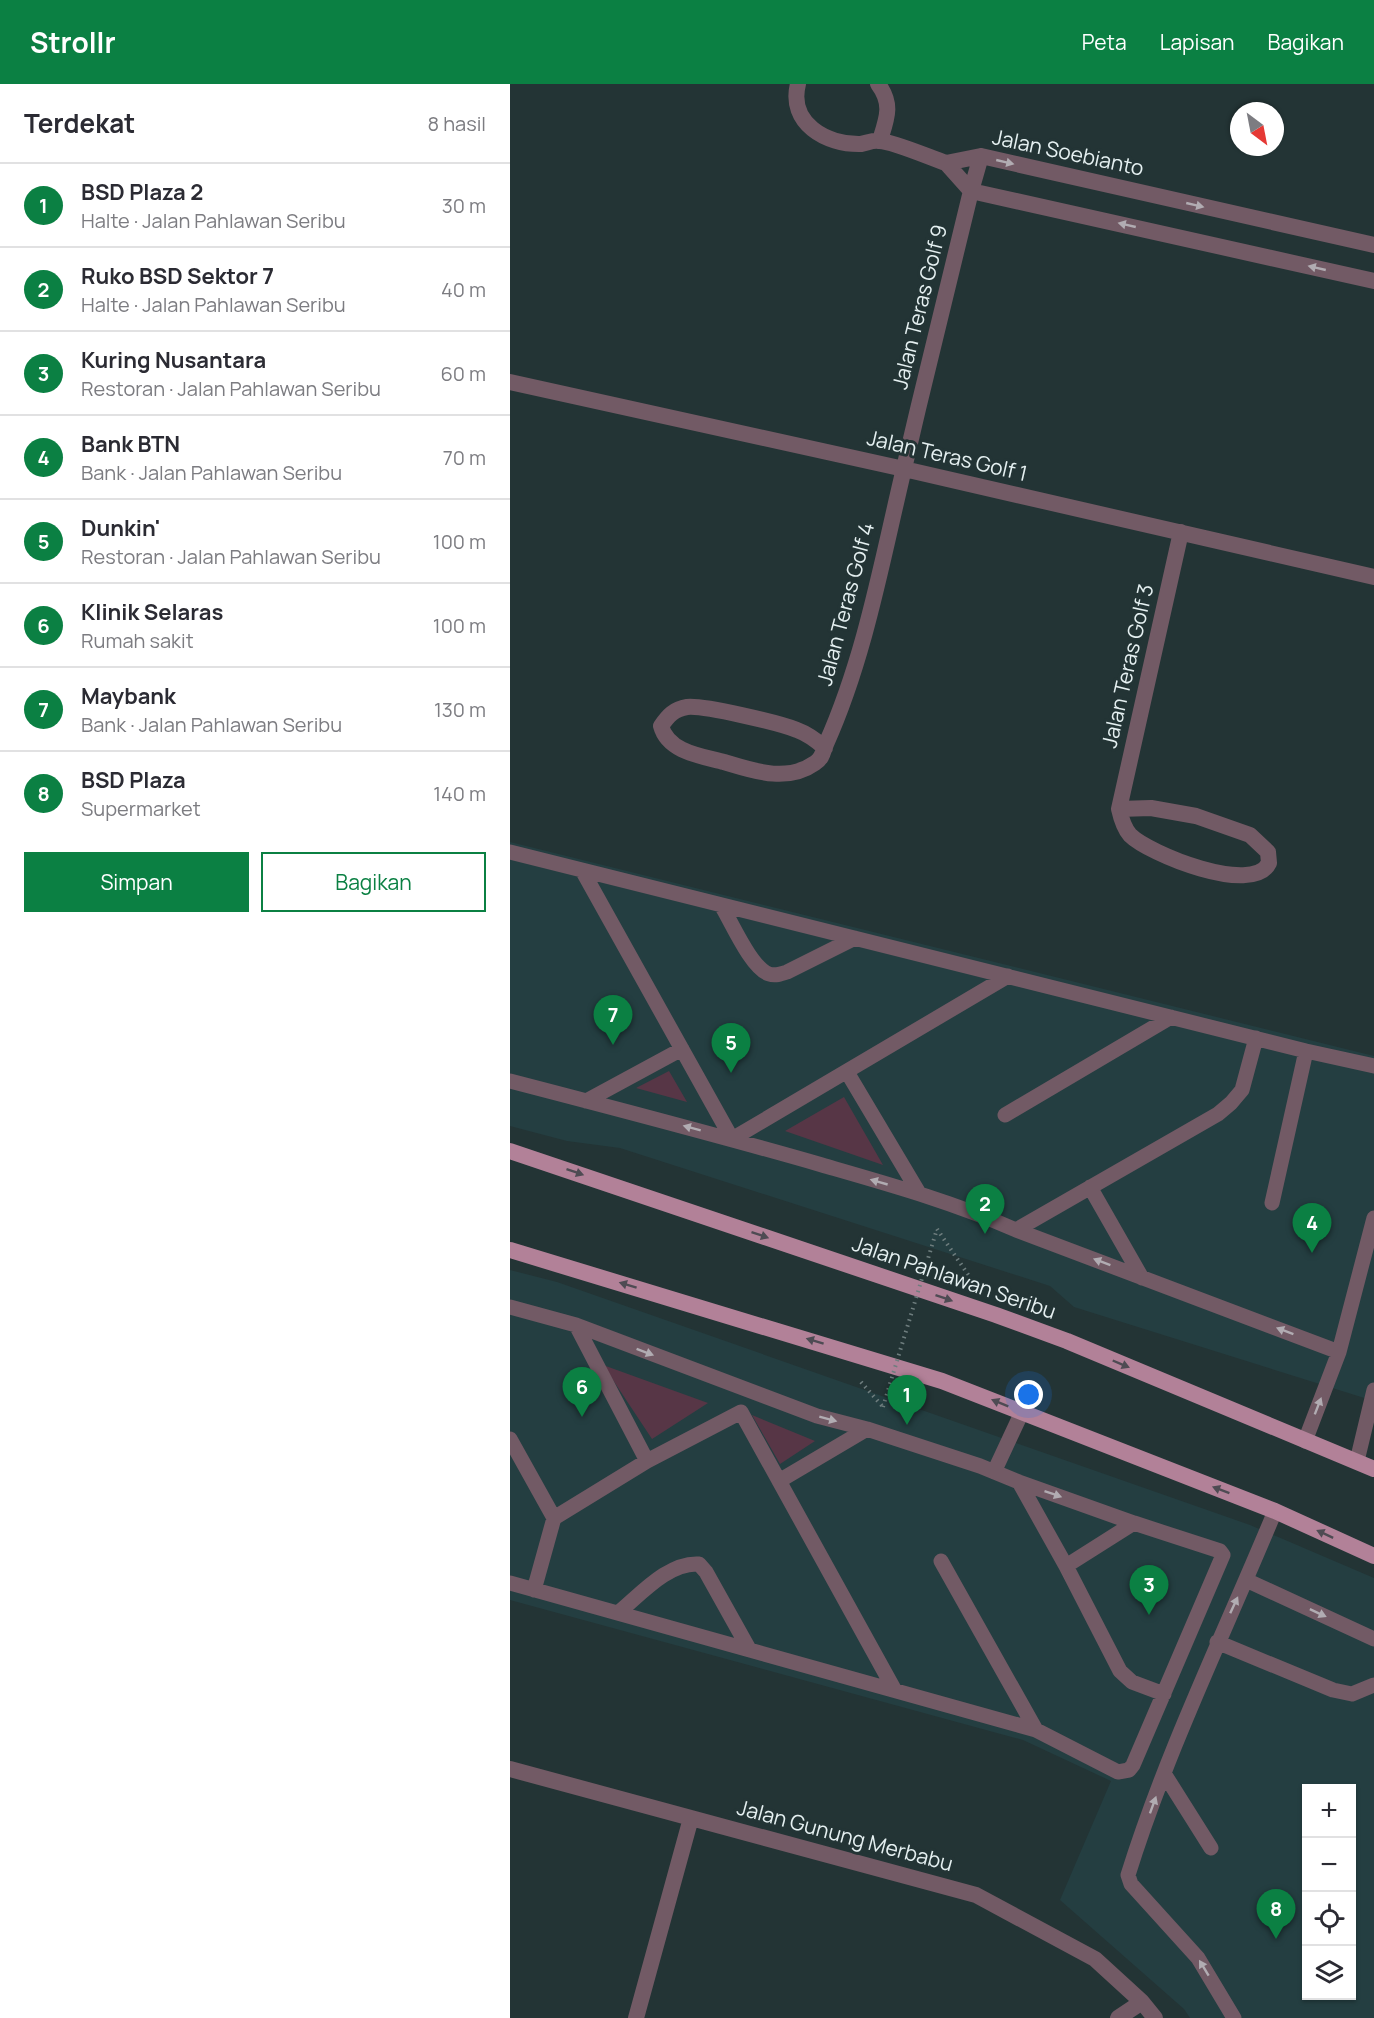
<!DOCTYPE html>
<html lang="id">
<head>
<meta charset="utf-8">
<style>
	body { margin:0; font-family:Manrope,sans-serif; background:#f7f7f7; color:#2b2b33 }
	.controls { position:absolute; right:18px; bottom:18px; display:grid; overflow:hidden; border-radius:0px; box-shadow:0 2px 4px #0004 }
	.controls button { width:54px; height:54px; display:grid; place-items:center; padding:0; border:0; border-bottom:2px solid #e1e1e2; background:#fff; color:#2b2b33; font:30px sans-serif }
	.compass { position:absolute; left:720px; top:18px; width:54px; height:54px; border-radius:50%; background:#fff; box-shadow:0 2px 4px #0004; rotate:148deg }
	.you { position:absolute; left:519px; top:1311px; width:21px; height:21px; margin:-15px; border:4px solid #fff; border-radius:50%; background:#1a73e8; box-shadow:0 0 0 9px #1a73e833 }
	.badge { display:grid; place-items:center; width:39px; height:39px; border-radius:50%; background:#0b8043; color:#fff; font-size:20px; font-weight:700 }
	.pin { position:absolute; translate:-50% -50px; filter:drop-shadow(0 2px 3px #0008) }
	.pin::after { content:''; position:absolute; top:32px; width:21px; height:18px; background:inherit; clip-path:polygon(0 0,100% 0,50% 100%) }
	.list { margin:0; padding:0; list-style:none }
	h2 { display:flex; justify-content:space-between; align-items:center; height:78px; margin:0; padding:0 24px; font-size:26px }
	h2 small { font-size:20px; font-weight:400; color:#7c7c81 }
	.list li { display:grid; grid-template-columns:39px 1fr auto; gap:18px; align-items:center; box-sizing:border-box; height:84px; padding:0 24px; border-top:2px solid #e1e1e2 }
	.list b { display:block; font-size:22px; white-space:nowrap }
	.list p { margin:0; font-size:20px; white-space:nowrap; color:#7c7c81 }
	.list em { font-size:20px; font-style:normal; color:#7c7c81 }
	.actions { display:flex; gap:12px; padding:18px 24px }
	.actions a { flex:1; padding:14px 0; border:2px solid #0b8043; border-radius:0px; text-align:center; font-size:21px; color:#0b8043 }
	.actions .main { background:#0b8043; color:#fff }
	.icon { flex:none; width:33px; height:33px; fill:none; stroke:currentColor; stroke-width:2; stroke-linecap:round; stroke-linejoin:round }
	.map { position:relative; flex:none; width:864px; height:1934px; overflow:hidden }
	header { display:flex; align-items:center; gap:36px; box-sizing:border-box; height:84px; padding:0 30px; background:#0b8043; color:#fff }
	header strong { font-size:28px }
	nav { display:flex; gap:33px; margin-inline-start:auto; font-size:21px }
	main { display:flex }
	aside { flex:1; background:#fff }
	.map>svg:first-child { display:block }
	.built { fill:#243e41; fill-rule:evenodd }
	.green { fill:#573646 }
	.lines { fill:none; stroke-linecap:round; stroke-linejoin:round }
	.path { stroke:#6e7d7e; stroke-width:4; stroke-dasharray:1.5 4.5; stroke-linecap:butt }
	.service { stroke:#725a65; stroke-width:15 }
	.minor { stroke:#725a65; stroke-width:16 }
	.primary { stroke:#b28198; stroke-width:16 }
	.path-bridge { stroke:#6e7d7e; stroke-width:4; stroke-dasharray:1.5 4.5; stroke-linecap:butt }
	.oneway { fill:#b1acb2 }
	.oneway2 { fill:#4e4b53 }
	.labels { text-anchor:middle; stroke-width:6; stroke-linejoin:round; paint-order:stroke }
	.street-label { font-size:21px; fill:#e5f0f1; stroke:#233435 }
</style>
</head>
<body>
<header>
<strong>Strollr</strong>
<nav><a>Peta</a><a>Lapisan</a><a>Bagikan</a></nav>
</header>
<main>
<aside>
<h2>Terdekat<small>8 hasil</small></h2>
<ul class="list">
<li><span class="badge">1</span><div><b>BSD Plaza 2</b><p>Halte · Jalan Pahlawan Seribu</p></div><em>30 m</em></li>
<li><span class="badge">2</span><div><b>Ruko BSD Sektor 7</b><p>Halte · Jalan Pahlawan Seribu</p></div><em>40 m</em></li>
<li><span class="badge">3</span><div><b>Kuring Nusantara</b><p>Restoran · Jalan Pahlawan Seribu</p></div><em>60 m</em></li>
<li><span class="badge">4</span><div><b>Bank BTN</b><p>Bank · Jalan Pahlawan Seribu</p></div><em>70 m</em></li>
<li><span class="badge">5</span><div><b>Dunkin'</b><p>Restoran · Jalan Pahlawan Seribu</p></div><em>100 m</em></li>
<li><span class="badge">6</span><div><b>Klinik Selaras</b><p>Rumah sakit</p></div><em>100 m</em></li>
<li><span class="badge">7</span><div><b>Maybank</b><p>Bank · Jalan Pahlawan Seribu</p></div><em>130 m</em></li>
<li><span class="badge">8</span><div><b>BSD Plaza</b><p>Supermarket</p></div><em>140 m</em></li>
</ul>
<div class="actions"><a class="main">Simpan</a><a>Bagikan</a></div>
</aside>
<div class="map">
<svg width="864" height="1934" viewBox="0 0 864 1934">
	<rect width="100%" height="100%" fill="#233435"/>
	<path class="built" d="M0 758 864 972V1317L564 1223 540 1202 110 1064 57 1057 0 1042Z
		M0 1186 47 1198 740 1441 864 1494V1934H680L674 1925 550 1816 601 1697 513 1656 0 1516ZM796 1704H842V1912H796Z"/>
	<path class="green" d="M159 987 177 1018 126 1004Z
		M334 1013 373 1081 275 1047Z
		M93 1281 198 1319 142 1355Z
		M242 1331 305 1357 270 1380Z"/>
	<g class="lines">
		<path class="path" d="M427 1145 463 1198
			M351 1298 373 1323"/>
		<path class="service" d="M0 768 796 967 864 982
			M72 786 222 1055 498 892
			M211 821C221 837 241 884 259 890 265 892 271 890 277 888L345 854
			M337 988 409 1109
			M0 997C104 1024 208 1051 312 1081 378 1100 443 1118 506 1146L829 1268
			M76 1017 172 965
			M495 1031 661 933
			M580 1103 632 1194
			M762 1119 796 967
			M506 1146 708 1030 721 1019 732 1006 746 954
			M0 1223 66 1241 307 1332 357 1345 470 1382 509 1398 624 1439 710 1467 713 1471 623 1681 619 1686 608 1688 526 1646 0 1499
			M66 1241 137 1377
			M0 1355 44 1434 24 1506
			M795 1357 829 1268 864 1134
			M847 1377 864 1306
			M484 1388 512 1328
			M269 1397 357 1345
			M509 1398 556 1482 610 1587 622 1598 654 1610
			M44 1434 137 1377 231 1328 384 1605
			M431 1477 526 1646
			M556 1482 624 1439
			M736 1496 864 1555
			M108 1529C130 1511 158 1478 189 1480L196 1488 239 1565
			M707 1558 823 1606 842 1610 864 1601
			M655 1691 701 1764
			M724 1934 688 1874 621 1800 618 1791C657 1666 715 1548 765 1427"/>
		<path class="minor" d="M288 0C278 39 316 61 351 60 357 59 363 56 369 57 382 57 421 74 436 79
			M368 0C383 20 377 34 370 56
			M864 161 471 72 436 79 461 107 864 197
			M0 298 394 385 864 493
			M315 664C306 656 298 650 287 646 269 639 194 621 177 623 164 625 158 632 151 642 158 668 191 672 214 678 244 687 277 699 305 679 313 674 313 667 316 660 356 571 373 471 396 376 417 286 439 196 461 107L471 72
			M609 725 641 724 686 732 740 751 758 768 759 779C743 812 639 770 620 751 614 744 611 734 609 725L671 448
			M0 1685 466 1811 585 1875 632 1918 645 1934
			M126 1934 181 1734
			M608 1934 632 1918"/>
		<path class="primary" d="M0 1067 486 1231 557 1257 864 1385
			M0 1166 432 1297 765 1427 864 1472"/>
		<path class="path-bridge" d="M373 1323 427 1145"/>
	</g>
	<defs><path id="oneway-solid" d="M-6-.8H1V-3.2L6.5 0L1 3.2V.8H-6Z" transform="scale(1.5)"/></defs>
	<g class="oneway">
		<use href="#oneway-solid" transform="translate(495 78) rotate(13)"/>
		<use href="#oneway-solid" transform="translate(685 121) rotate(13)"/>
		<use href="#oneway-solid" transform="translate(617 141) rotate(-167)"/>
		<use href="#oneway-solid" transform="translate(807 184) rotate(-167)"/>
		<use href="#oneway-solid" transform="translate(182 1044) rotate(-165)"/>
		<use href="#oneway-solid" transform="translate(369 1098) rotate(-164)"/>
		<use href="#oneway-solid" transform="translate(592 1178) rotate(-159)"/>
		<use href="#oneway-solid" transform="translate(775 1247) rotate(-159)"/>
		<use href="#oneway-solid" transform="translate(135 1268) rotate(21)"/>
		<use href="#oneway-solid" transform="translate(808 1322) rotate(-69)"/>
		<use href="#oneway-solid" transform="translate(318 1335) rotate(15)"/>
		<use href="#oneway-solid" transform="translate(543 1410) rotate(19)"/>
		<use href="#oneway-solid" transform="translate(724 1521) rotate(-65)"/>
		<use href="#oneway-solid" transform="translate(808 1529) rotate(25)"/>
		<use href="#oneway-solid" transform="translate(643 1721) rotate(-70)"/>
		<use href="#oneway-solid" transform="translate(694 1884) rotate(-121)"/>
	</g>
	<g class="oneway2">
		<use href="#oneway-solid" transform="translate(65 1088) rotate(19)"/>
		<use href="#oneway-solid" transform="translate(250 1151) rotate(19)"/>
		<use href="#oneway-solid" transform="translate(118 1201) rotate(-163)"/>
		<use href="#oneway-solid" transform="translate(434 1214) rotate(19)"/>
		<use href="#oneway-solid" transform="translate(305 1257) rotate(-163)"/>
		<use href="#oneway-solid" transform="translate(611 1280) rotate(23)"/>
		<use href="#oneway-solid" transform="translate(490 1319) rotate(-158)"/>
		<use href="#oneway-solid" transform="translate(711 1406) rotate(-159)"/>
		<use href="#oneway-solid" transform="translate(815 1450) rotate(-155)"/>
	</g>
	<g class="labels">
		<g class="street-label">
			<text transform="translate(558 69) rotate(12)" y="7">Jalan Soebianto</text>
			<text transform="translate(410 223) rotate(-76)" y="7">Jalan Teras Golf 9</text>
			<text transform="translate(437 372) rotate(13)" y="7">Jalan Teras Golf 1</text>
			<text transform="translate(336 520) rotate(-75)" y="7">Jalan Teras Golf 4</text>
			<text transform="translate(618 582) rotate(-77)" y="7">Jalan Teras Golf 3</text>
			<text transform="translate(444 1194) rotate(19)" y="7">Jalan Pahlawan Seribu</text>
			<text transform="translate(335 1752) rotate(15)" y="7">Jalan Gunung Merbabu</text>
		</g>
	</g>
</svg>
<div class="controls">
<button>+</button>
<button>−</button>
<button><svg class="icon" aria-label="locate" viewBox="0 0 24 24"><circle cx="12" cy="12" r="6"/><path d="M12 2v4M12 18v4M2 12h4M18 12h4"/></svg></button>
<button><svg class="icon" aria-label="layers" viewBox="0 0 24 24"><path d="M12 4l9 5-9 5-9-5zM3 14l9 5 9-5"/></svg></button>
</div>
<svg class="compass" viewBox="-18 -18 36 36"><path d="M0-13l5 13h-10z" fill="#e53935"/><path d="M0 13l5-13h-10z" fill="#7c7c81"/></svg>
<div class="you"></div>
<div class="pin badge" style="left:397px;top:1341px">1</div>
<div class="pin badge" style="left:475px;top:1150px">2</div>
<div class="pin badge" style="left:639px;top:1531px">3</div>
<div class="pin badge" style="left:802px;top:1169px">4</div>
<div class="pin badge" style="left:221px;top:989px">5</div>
<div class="pin badge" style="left:72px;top:1333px">6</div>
<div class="pin badge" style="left:103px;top:961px">7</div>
<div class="pin badge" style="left:766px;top:1855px">8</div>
</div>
</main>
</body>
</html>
